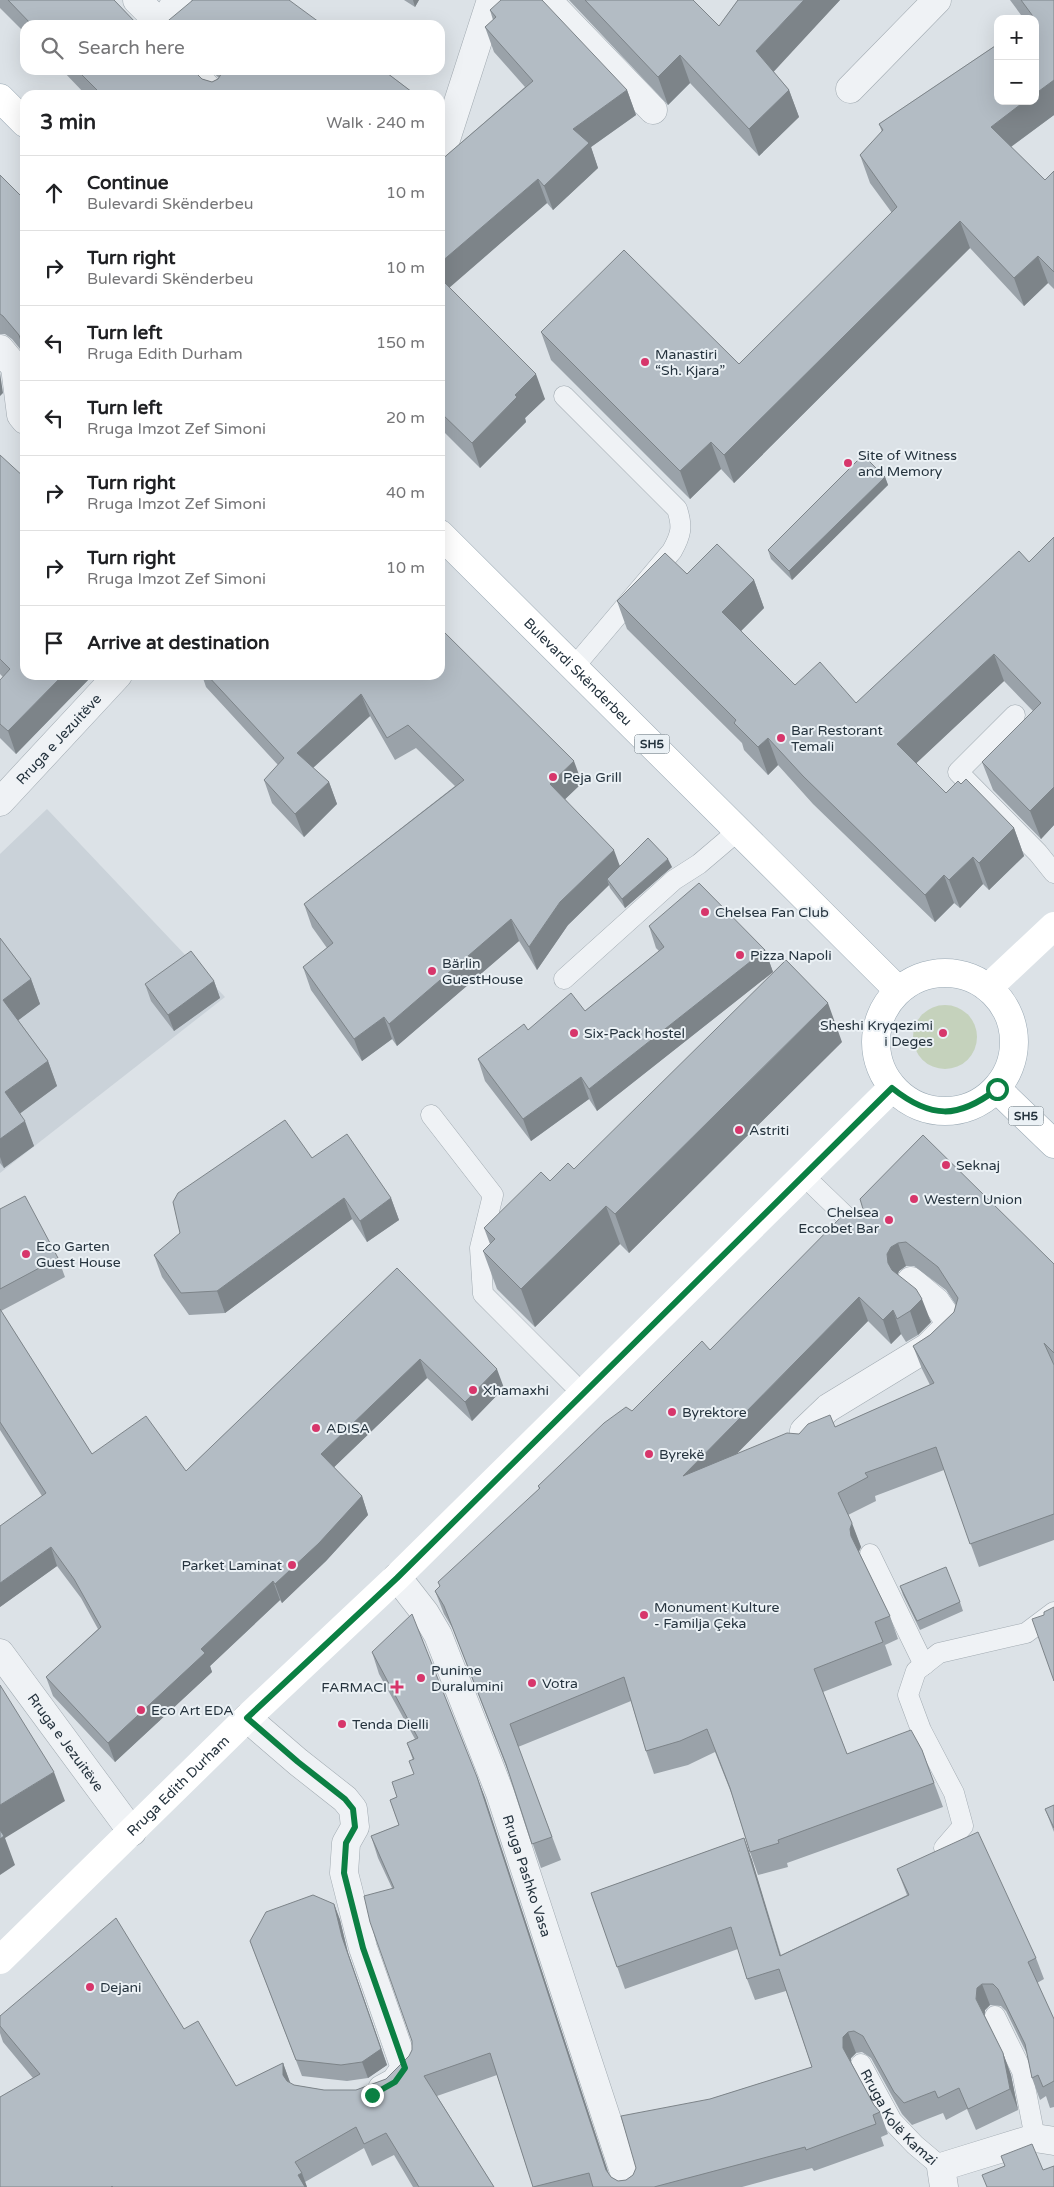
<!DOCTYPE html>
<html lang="en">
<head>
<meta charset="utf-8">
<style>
	body { margin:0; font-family:"Varela Round",sans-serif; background:#f6f6f6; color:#202124 }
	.controls { position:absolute; right:15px; top:15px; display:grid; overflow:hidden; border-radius:10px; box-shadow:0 5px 20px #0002 }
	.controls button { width:45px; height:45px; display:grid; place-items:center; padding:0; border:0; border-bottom:1px solid #e0e0e0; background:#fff; color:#202124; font:25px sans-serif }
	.stop { position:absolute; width:15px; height:15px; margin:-11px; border:4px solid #0b8043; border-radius:50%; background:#fff }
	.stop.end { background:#0b8043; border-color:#fff; box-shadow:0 1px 5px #0008 }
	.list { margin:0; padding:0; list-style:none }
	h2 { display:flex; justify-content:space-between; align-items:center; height:65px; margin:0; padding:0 20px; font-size:21px }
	h2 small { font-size:16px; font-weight:400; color:#757577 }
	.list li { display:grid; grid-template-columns:32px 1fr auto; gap:15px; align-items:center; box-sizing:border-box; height:75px; padding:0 20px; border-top:1px solid #e0e0e0 }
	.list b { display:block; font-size:19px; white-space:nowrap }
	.list p { margin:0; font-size:16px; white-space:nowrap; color:#757577 }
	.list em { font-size:16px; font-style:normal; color:#757577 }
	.icon { flex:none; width:28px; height:28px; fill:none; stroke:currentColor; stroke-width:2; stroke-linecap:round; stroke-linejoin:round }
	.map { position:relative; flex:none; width:1054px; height:2187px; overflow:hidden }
	.search { position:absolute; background:#fff; box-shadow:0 5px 20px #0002; left:20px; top:20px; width:425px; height:55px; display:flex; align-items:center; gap:12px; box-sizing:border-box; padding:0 18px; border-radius:15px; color:#757577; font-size:19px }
	.panel { position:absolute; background:#fff; box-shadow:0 5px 20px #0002; left:20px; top:90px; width:425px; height:590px; border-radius:15px }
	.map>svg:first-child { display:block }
	.built { fill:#cad2d9 }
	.green { fill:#c5d2bc }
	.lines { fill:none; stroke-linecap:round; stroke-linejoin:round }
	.service-casing { stroke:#a1aab1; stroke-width:21 }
	.minor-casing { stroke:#a1aab1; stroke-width:29 }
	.primary-casing { stroke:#9aa9b4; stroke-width:29 }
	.service { stroke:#eff2f5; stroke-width:20 }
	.minor { stroke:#eff2f5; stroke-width:28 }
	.secondary { stroke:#fff; stroke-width:28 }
	.primary { stroke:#fff; stroke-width:28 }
	.wall { fill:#9aa2a9; fill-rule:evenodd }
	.shaded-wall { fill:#7d8489 }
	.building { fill:#b3bcc4; stroke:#7d8489; fill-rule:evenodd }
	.route { stroke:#0b8043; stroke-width:6 }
	.poi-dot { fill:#d7366b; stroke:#ebf1f5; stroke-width:2 }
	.labels { text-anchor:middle; stroke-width:4; stroke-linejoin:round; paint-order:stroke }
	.shield { fill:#ebf1f5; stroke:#606c75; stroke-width:1 }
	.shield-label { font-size:12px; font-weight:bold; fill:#25333e }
	.poi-label { font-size:14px; fill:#25333e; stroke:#ebf1f5; text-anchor:start }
	.street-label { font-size:14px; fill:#25333e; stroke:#ebf1f5 }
</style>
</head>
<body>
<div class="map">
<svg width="1054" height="2187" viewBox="0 0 1054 2187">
	<rect width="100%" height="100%" fill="#dce2e7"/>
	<path class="built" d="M47 809 225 997 0 1173V854Z"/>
	<path class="green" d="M913 1037a32 32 0 1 1 64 0a32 32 0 1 1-64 0Z"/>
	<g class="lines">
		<g class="service-casing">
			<g id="service">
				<path d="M195 70 219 95"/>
				<path d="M564 396 677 509C683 527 681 535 672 551L574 667"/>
				<path d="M1015 715 958 772 1038 853 1054 873"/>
				<path d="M564 979 674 880 699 864 739 830"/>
				<path d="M431 1115 493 1195 480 1248 483 1294 582 1393"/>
				<path d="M804 1176 860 1230"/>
				<path d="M870 1554 924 1665"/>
				<path d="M944 1848 963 1826 954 1793 921 1730 908 1695 916 1671 939 1653 1026 1633 1054 1612"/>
				<path d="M995 2016 1022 2071 1035 2138"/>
				<path id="s1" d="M861 2064 892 2121 915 2145 941 2167"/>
			</g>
		</g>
		<g class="minor-casing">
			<g id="minor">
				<path d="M137 0 162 25 177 0"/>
				<path d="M547 0 653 110"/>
				<path d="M850 89 937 0"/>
				<path d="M440 158 491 0"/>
				<path d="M0 349 15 367 21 415 25 420"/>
				<path id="s2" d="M0 802 118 675"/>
				<path d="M802 1443 804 1431 828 1408 928 1347 951 1324 936 1302 911 1281"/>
				<path id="s3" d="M397 1577 425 1613 438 1635 500 1793 629 2187"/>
				<path id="s4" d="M0 1653 132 1832"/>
				<path d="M247 1718 298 1762 345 1799 353 1809 355 1827 346 1843 344 1873 363 1948 405 2068 395 2082 382 2089"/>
				<path d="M944 2187 941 2167 1035 2138 1054 2141"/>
			</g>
		</g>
		<g class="primary-casing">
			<g id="primary">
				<path d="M0 98 25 123"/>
				<path id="s6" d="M440 534 898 990"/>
				<circle cx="945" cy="1042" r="69"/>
				<path d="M997 1089 1054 1144"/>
			</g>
		</g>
		<use href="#service" class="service"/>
		<use href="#minor" class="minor"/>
		<g class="secondary">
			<path d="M988 988 1054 926"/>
			<path id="s5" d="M0 1960 247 1718 397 1577 892 1088"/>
		</g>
		<use href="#primary" class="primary"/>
	</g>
	<path class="wall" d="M0 0H114L138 25H25V33L0 8Z
		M404 0H419L415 7Z
		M569 0H693L719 26 738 0H840L773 71 789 90 799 117 759 156 690 83 668 105Z
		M1010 0H1054V115L1011 147 1045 180 1054 171V289L1048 283 1024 306 970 248 734 483 721 469 690 499 551 360 541 332 739 364 892 213 870 183 860 155 882 132 879 124 1035 19H1024Z
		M490 10 627 90 636 115 591 147 598 168 553 210 547 203 449 287 545 399 525 418 526 422 480 468 440 428V161L525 87 494 52 485 27 493 20Z
		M62 70H193L202 79 212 82 219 78 210 70H383L416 95H86Z
		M0 175 25 200V355L12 339 5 334H0Z
		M0 455 25 675 89 679 16 754 0 738V680L3 677 0 674Z
		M885 477 888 485 792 580 771 559 768 550Z
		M1054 537V825L1041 839 993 790 982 762 1033 711 1004 681 916 763 946 793 1014 828 1024 856 989 890 983 884 960 908 954 903 935 922 813 804 778 765 768 775 744 750 742 743 627 629 617 601 687 574 754 580 764 608 741 631 795 685 856 703 1029 562Z
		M202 675H440L582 783 565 799 620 866 672 867 625 908 610 888 609 885 568 925 537 970 519 941 397 1046 392 1039 362 1061 311 990 303 967 327 948 312 927 304 904 455 786 416 748 395 760 370 716 313 768 329 782 337 804 304 837 272 803 264 780 278 765 206 687Z
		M649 926 765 950 773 972 597 1111 589 1099 531 1141 485 1081 478 1059 528 1030 585 1011 659 951 656 948Z
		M0 938 31 979 40 1004 18 1020 48 1061 57 1086 20 1113 34 1146 4 1168 0 1163Z
		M214 981 220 998 174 1031 151 1001 145 984Z
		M842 1042 629 1253 620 1244 535 1327 497 1289 483 1251 490 1244 484 1228 550 1181Z
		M312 1158 391 1198 399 1220 367 1242 352 1219 225 1313 189 1315 162 1277 154 1255Z
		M0 1209 58 1258 65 1277 1 1311 92 1454 186 1471 397 1268 504 1388 472 1421 427 1378 334 1467 362 1496 368 1515 326 1561 282 1603 280 1600 210 1666 212 1672 115 1762 53 1696 46 1677 98 1629 81 1598 57 1566 0 1607 42 1496 0 1430Z
		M849 1218 1054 1264V1540L979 1567 944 1470 875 1496 876 1501 848 1515 861 1547 859 1552 890 1616 898 1639 885 1645 892 1665 823 1692 847 1754 922 1750 943 1807 787 1863 788 1867 758 1875 750 1852 732 1795 715 1752 688 1765 654 1774 646 1751 631 1701 518 1747 561 1860 541 1868 509 1774 453 1629 444 1614 435 1591 539 1489 538 1486 710 1350ZM906 1266H914L946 1290 956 1305 954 1312 930 1335 913 1346 922 1369 930 1385 835 1427 799 1434 736 1454 868 1321 891 1344 901 1334 906 1342 918 1335 931 1322 898 1274 899 1271Z
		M900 1586 960 1602 963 1611 920 1630 903 1595Z
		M372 1652 477 1777 485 1798 608 2172 611 2177 618 2181 626 2180 633 2175 710 2099 812 2067 786 1991 755 2000 747 1979 738 1949 625 1989 591 1893 744 1838 752 1860 781 1955 907 1895 897 1869 1036 1958 1044 1979 1037 1983 1054 2019V2107L1050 2108 1046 2096 1040 2100 1032 2078 1027 2054 1006 2011 1001 2006 990 2005 985 2010V2016L1003 2053 1011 2075 1018 2110 976 2130 967 2109 946 2120 943 2113 912 2125 902 2114 871 2058 862 2052 856 2053 851 2058V2062L874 2105 880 2112 888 2134 881 2137 884 2146 814 2171 812 2168 742 2187H533L497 2075 437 2096 494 2187H413L394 2155 372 2166 364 2148 305 2182 307 2187H0L33 2078 3 2042 0 2033V2016L184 2029 236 2086 283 2063 290 2083 294 2085 324 2090H356L386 2079 409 2056 412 2050V2041L392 1888 378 1858 371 1836 399 1825 390 1800 397 1797 414 1774 413 1760 407 1743 415 1739 379 1674Z
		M1054 1805V1832L1045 1809Z
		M334 1904 340 1920 348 1953 387 2065 368 2078 347 2081 302 2076 250 1941Z"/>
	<path class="shaded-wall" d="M413 0H419L415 7Z
		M804 0H840L767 79 756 51Z
		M680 55 690 83 668 105 658 77Z
		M1054 80V115L1001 154 991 127 1025 101H1035V94Z
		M627 90 636 115 591 147 598 168 553 210 544 186 573 129Z
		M789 90 799 117 759 156 749 129Z
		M538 179 547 203 441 295 440 292V263Z
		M960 221 970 248 734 483 724 455Z
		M1038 256 1048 283 1024 306 1014 278Z
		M0 373 3 393 0 396Z
		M536 374 545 399 525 418 526 422 480 468 472 443 515 395Z
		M711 442 721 469 690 499 680 471Z
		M885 477 888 485 792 580 789 571Z
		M25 483V496L21 486Z
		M754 580 764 608 732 640 722 612Z
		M994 654 1004 681 907 772 897 744Z
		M63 675H87L89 679 16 754 8 731Z
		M361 694 370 716 305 775 297 753Z
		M768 738 778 765 768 775 758 747Z
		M574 761 582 783 558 806 550 784Z
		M329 782 337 804 304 837 295 814Z
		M1054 787V825L1041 839 1030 811Z
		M1014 828 1024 856 989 890 979 863Z
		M614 850 622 872 607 879 609 885 568 925 537 970 529 947 560 902Z
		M973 857 983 884 960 908 949 880Z
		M668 859 672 867 625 908 622 899Z
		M944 875 954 903 935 922 925 895Z
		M511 919 519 941 397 1046 389 1024Z
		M765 950 773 972 597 1111 589 1089Z
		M31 979 40 1004 12 1025 3 1000Z
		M214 981 220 998 174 1031 168 1015Z
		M828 1003 842 1042 629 1253 615 1214Z
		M384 1017 392 1039 362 1061 354 1039Z
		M48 1061 57 1086 14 1118 5 1092Z
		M581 1077 589 1099 531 1141 523 1119Z
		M25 1121 34 1146 4 1168 0 1157V1139Z
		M344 1198 352 1219 225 1313 217 1291Z
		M391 1198 399 1220 367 1242 360 1221Z
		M606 1206 620 1244 535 1327 521 1289Z
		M898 1243 906 1266 899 1271 896 1278 888 1263 887 1254 891 1247Z
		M859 1297 868 1321 691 1500 683 1476Z
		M922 1299 931 1322 918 1335 910 1311Z
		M893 1310 901 1334 891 1344 883 1320Z
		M420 1359 427 1378 328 1473 321 1454Z
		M497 1369 504 1388 472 1421 465 1402Z
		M362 1496 368 1515 326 1561 282 1603 275 1584Z
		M852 1523 861 1547 858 1553 851 1536 850 1529Z
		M51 1547 57 1566 0 1607V1583Z
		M273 1581 280 1600 210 1666 212 1672 115 1762 108 1743 201 1649Z
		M54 1772 65 1801 5 1838 15 1865 0 1875V1805Z
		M477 1777 485 1798 613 2187 606 2170Z
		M744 1838 752 1860 787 1978 780 1956Z
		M334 1904 340 1920 348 1953 387 2065 368 2078 362 2062 342 1937Z
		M982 1984 990 2005 985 2010 984 2021 976 1999 977 1988Z
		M848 2032 856 2053 851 2058 850 2069 843 2048V2037Z
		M1003 2053 1011 2075 1018 2110 1010 2089Z
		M283 2063 291 2085 290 2096 283 2075Z
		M302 2173 307 2187H302L298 2175Z"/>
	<path class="building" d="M8 0H114L138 25H32Z
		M193 0H289L323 25H163Z
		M501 0H542L627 90 573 129 589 143 544 186 538 179 440 263V161L533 81 485 27 496 17 490 10Z
		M585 0H693L719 26 738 0H804L756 51 789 90 749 129 680 55 658 77Z
		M1021 0H1054V80L1035 94V19Z
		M998 44V101H1025L991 127 1045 180 1054 171V272L1038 256 1014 278 960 221 724 455 711 442 680 471 541 332 624 250 739 364 897 207 860 155 883 130 879 124Z
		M77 70H193L202 79 212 82 218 79 222 73 221 70H383L416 95H102Z
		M0 175 25 200V346L22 344 19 335 3 316 0 314Z
		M440 278 536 374 515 395 517 397 472 443 440 412Z
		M0 455 25 478V483L21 486 25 490V675H63L8 731 0 724V680L10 669 0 659Z
		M863 455 885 477 789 571 768 550Z
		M1054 537V787L1030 811 982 762 1041 703 994 654 897 744 946 793 958 781 961 784 966 779 1014 828 979 863 973 857 949 880 944 875 925 895 803 776 768 738 758 747 734 723 736 720 617 601 665 553 687 574 717 544 754 580 722 612 795 685 820 662 856 703 1019 551 1029 562Z
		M440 628 574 761 550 784 614 850 560 902 529 947 511 919 389 1024 384 1017 354 1039 303 967 333 943 304 904 464 780 408 725 387 738 361 694 297 753 329 782 295 814 264 780 284 758 207 675H440Z
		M648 838 668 859 622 899 607 879Z
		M699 883 765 950 589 1089 581 1077 523 1119 478 1059 524 1024 528 1030 571 993 585 1011 664 947 649 926Z
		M0 938 31 979 3 1000 48 1061 5 1092 25 1121 0 1139Z
		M191 951 214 981 168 1015 145 984Z
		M786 960 828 1003 615 1214 606 1206 521 1289 483 1251 495 1239 484 1228 541 1172 550 1181 568 1163 574 1169Z
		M285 1120 312 1158 347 1134 391 1198 360 1221 344 1198 217 1291 181 1293 154 1255 180 1233 173 1202 178 1193Z
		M923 1135 1054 1264V1353L1044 1343 1054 1365V1514L970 1544 936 1447 865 1473 868 1477 838 1493 852 1523 850 1529 851 1536 890 1616 875 1622 883 1642 814 1669 847 1754 911 1730 922 1750 934 1783 778 1840 779 1843 750 1852 730 1788 707 1729 680 1741 646 1751 624 1677 510 1724 552 1837 532 1844 506 1764 444 1606 435 1591 440 1586 438 1582 540 1488 538 1486 604 1423 626 1407 632 1411 702 1341 710 1350 843 1215 849 1218 860 1215 863 1209 860 1199ZM906 1242 938 1267 958 1298 954 1312 930 1335 913 1346 934 1383 835 1427 830 1415 808 1424 799 1434 787 1433 683 1476 859 1297 883 1320 893 1310 897 1319 910 1311 922 1299 916 1289 892 1270 888 1263 887 1254 891 1247 898 1243Z
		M25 1196 58 1258 0 1289V1209Z
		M397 1268 497 1369 465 1402 420 1359 321 1454 362 1496 319 1543 275 1584 273 1581 201 1649 205 1653 108 1743 46 1677 101 1627 74 1579 51 1547 0 1583V1526L46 1493 0 1422V1309L92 1454 146 1416 186 1471Z
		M946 1567 960 1602 917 1621 900 1586Z
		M1054 1607V1681L1032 1619 1044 1615V1612Z
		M412 1614 477 1777 606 2170 611 2177 618 2181 626 2180 633 2175 636 2168 621 2116 710 2099 812 2067 779 1969 747 1979 731 1927 617 1967 591 1893 744 1838 780 1956 909 1895 897 1869 978 1832 1036 1958 1028 1962 1054 2019V2081L1043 2087 1038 2075 1032 2078 1025 2044 998 1989 993 1984H982L977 1988 976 1999 1003 2053 1010 2089 968 2109 959 2088 938 2098 935 2091 904 2103 894 2092 863 2036 854 2031 848 2032 843 2037V2048L874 2105 880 2112 873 2115 876 2124 806 2150 805 2147 654 2187H593L589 2173 533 2187 490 2053 424 2076 494 2187H419L386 2133 364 2144 356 2127 295 2162 302 2173 298 2175 305 2187H113L112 2186 111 2187H0V2097L40 2074 0 2026V2016L116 1918 184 2029 198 2021 236 2086 283 2063V2075L287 2081 294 2085 324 2090H356L386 2079 409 2056 412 2050V2041L370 1922 364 1896 394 1888 371 1836 399 1825 390 1800 397 1797 392 1782 414 1774 409 1761 414 1759 407 1743 418 1738 372 1652Z
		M0 1685 54 1772 0 1805Z
		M1054 1805V1828L1045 1809Z
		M0 1830 4 1836 0 1839Z
		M313 1895 334 1904 342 1937 381 2049 362 2062 341 2065 296 2060 250 1941 266 1912Z
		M1032 2144 1043 2170 1054 2166V2187H987L982 2175 1005 2166 1001 2156Z"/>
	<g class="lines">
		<path class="route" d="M372 2095 395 2082 405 2068 363 1948 344 1873 346 1843 355 1827 353 1809 345 1799 298 1762 247 1718 397 1578 892 1088C931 1119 958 1119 997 1089"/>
	</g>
	<g class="poi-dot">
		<circle cx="645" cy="362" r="5"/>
		<circle cx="848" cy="463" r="5"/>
		<circle cx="781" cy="738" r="5"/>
		<circle cx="553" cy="777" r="5"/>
		<circle cx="705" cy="912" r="5"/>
		<circle cx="740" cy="955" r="5"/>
		<circle cx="432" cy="971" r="5"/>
		<circle cx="574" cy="1033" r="5"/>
		<circle cx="943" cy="1033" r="5"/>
		<circle cx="739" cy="1130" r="5"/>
		<circle cx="946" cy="1165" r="5"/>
		<circle cx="914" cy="1199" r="5"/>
		<circle cx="889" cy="1220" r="5"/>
		<circle cx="26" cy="1254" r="5"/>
		<circle cx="473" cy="1390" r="5"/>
		<circle cx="672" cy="1412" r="5"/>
		<circle cx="316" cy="1428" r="5"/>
		<circle cx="649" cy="1454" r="5"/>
		<circle cx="292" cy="1565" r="5"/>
		<circle cx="644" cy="1615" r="5"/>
		<circle cx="421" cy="1678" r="5"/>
		<circle cx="532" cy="1683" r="5"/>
		<path d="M394.5 1679.5h5v5h5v5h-5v5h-5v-5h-5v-5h5z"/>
		<circle cx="141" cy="1710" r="5"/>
		<circle cx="342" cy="1724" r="5"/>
		<circle cx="90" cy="1987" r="5"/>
	</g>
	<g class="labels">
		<g class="shield">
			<rect x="634.5" y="734.5" width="35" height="19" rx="4"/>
			<rect x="1008.5" y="1106.5" width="35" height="19" rx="4"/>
		</g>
		<g class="shield-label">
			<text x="652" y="748">SH5</text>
			<text x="1026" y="1120">SH5</text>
		</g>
		<g class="poi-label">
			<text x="655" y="359">Manastiri<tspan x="655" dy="16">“Sh. Kjara”</tspan></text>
			<text x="858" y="460">Site of Witness<tspan x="858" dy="16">and Memory</tspan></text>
			<text x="791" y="735">Bar Restorant<tspan x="791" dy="16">Temali</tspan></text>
			<text x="563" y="782">Peja Grill</text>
			<text x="715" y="917">Chelsea Fan Club</text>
			<text x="750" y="960">Pizza Napoli</text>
			<text x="442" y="968">Bärlin<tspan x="442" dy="16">GuestHouse</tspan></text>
			<text x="933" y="1030" text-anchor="end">Sheshi Kryqezimi<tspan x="933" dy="16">i Deges</tspan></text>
			<text x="584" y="1038">Six-Pack hostel</text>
			<text x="749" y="1135">Astriti</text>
			<text x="956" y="1170">Seknaj</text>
			<text x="924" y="1204">Western Union</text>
			<text x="879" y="1217" text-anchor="end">Chelsea<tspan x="879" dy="16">Eccobet Bar</tspan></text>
			<text x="36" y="1251">Eco Garten<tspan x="36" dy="16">Guest House</tspan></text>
			<text x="483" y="1395">Xhamaxhi</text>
			<text x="682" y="1417">Byrektore</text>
			<text x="326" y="1433">ADISA</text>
			<text x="659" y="1459">Byrekë</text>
			<text x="282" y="1570" text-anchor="end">Parket Laminat</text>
			<text x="654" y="1612">Monument Kulture<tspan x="654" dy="16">- Familja Çeka</tspan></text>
			<text x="431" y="1675">Punime<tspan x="431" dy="16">Duralumini</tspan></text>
			<text x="542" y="1688">Votra</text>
			<text x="387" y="1692" text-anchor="end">FARMACI</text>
			<text x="151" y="1715">Eco Art EDA</text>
			<text x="352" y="1729">Tenda Dielli</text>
			<text x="100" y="1992">Dejani</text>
		</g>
		<g class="street-label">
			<text dy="5" stroke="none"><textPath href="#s6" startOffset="195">Bulevardi Skënderbeu</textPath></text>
			<text dy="5" stroke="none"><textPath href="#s2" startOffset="86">Rruga e Jezuitëve</textPath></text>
			<text dy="5" stroke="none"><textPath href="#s4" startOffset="111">Rruga e Jezuitëve</textPath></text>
			<text dy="5" stroke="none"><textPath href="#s5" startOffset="249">Rruga Edith Durham</textPath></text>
			<text dy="5" stroke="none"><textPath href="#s3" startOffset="328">Rruga Pashko Vasa</textPath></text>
			<text dy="5" stroke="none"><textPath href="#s1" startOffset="66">Rruga Kolë Kamzi</textPath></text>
		</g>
	</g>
</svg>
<div class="controls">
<button>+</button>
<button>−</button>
</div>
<div class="stop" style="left:997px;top:1089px"></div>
<div class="stop end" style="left:372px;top:2095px"></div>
<div class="search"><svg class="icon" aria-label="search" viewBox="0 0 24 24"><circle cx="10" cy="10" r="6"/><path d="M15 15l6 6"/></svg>Search here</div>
<section class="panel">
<h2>3 min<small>Walk · 240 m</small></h2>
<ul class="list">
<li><svg class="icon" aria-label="ahead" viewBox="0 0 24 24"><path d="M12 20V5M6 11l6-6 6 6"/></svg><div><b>Continue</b><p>Bulevardi Skënderbeu</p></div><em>10 m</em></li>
<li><svg class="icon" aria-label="right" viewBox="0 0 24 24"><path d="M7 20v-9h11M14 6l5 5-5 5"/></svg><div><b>Turn right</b><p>Bulevardi Skënderbeu</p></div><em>10 m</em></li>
<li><svg class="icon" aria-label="left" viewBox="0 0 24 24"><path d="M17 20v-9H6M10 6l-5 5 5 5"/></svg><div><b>Turn left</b><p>Rruga Edith Durham</p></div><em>150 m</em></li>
<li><svg class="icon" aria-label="left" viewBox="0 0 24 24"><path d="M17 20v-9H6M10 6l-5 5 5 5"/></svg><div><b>Turn left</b><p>Rruga Imzot Zef Simoni</p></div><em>20 m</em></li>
<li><svg class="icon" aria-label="right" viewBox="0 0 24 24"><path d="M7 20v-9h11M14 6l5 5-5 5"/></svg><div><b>Turn right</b><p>Rruga Imzot Zef Simoni</p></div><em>40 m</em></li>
<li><svg class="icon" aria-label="right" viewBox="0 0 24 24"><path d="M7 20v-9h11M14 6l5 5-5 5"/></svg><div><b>Turn right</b><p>Rruga Imzot Zef Simoni</p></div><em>10 m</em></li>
<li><svg class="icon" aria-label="arrive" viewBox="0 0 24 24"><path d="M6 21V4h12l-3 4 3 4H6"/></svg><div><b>Arrive at destination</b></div></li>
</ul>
</section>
</div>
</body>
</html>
